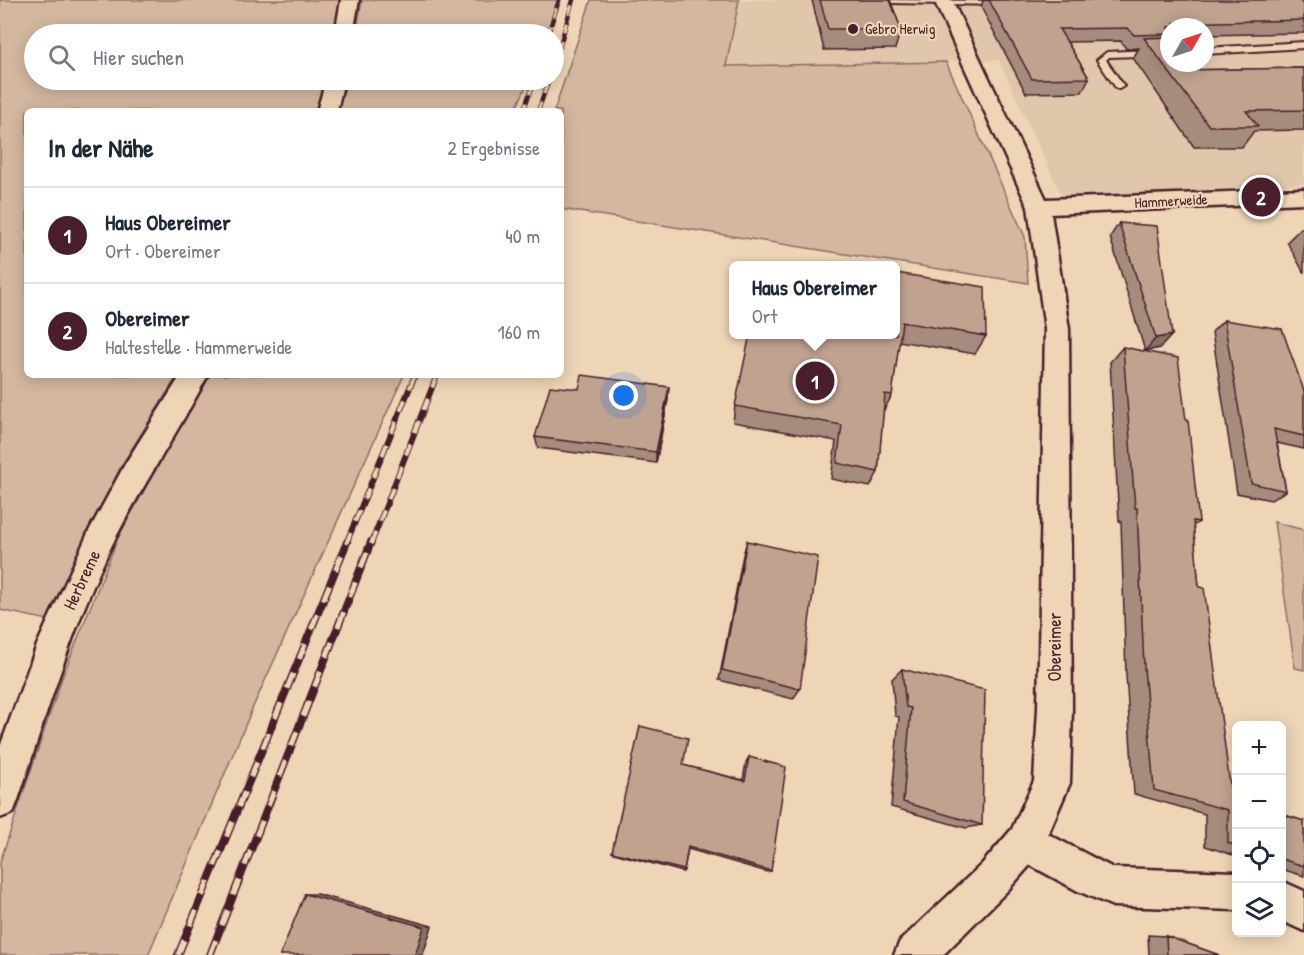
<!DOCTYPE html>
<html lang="de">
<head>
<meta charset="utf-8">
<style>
	body { margin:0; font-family:"Patrick Hand",sans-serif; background:#f6f6f7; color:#1f2937 }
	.controls { position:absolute; right:18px; bottom:18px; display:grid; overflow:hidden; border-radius:9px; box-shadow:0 3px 15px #0003 }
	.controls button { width:54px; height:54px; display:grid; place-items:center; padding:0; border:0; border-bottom:2px solid #e0e1e3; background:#fff; color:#1f2937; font:30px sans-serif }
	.compass { position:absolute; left:1160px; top:18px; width:54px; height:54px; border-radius:50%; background:#fff; box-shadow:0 3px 15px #0003; rotate:51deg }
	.you { position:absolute; left:624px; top:396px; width:21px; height:21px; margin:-15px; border:4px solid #fff; border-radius:50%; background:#1a73e8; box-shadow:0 0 0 9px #1a73e833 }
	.badge { display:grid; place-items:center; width:39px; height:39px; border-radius:50%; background:#4a1f2b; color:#fff; font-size:20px; font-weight:700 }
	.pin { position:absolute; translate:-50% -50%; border:3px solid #fff; box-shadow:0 2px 6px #0006 }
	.popup { position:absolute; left:729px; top:261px; width:171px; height:78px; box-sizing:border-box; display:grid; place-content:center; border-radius:9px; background:#fff; filter:drop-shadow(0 2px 4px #0005); font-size:20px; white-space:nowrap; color:#747a83 }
	.popup b { font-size:22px; color:#1f2937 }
	.popup::after { content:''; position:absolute; left:50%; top:100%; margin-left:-12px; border:12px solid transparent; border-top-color:#fff }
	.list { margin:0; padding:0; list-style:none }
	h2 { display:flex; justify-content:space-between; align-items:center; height:78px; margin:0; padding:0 24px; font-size:26px }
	h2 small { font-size:20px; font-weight:400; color:#747a83 }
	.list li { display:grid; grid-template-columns:39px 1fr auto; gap:18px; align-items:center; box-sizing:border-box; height:96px; padding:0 24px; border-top:2px solid #e0e1e3 }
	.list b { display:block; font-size:22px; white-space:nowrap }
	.list p { margin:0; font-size:20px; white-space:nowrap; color:#747a83 }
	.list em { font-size:20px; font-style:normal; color:#747a83 }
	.icon { flex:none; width:33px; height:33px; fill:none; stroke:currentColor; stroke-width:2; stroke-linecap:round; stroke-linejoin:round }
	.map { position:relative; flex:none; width:1304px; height:955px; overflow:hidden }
	.search { position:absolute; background:#fff; box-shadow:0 3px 15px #0003; left:24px; top:24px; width:540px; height:66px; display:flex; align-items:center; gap:15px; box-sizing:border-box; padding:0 21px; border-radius:33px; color:#747a83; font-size:22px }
	.panel { position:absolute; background:#fff; box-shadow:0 3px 15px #0003; left:24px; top:108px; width:540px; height:270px; border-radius:9px }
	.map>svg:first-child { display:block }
	.built { fill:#e0c6aa; fill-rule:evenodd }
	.green { fill:#d3b7a0; stroke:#8e6b66; stroke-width:1.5 }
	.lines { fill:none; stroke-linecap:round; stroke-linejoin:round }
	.service-casing { stroke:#4a1f2b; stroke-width:4 }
	.minor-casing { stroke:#4a1f2b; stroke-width:5 }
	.service { fill:#eed5b6; fill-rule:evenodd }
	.minor { fill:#eed5b6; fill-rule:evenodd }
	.rail-far2-casing { stroke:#4a1f2b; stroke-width:4.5 }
	.rail-far1-casing { stroke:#4a1f2b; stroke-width:6 }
	.rail-casing { stroke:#4a1f2b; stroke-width:8 }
	.rail-far2 { stroke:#eed5b6; stroke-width:3; stroke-dasharray:9; stroke-linecap:butt }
	.rail-far1 { stroke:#eed5b6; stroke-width:4; stroke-dasharray:12; stroke-linecap:butt }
	.rail { stroke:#eed5b6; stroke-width:5; stroke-dasharray:16; stroke-linecap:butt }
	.wall { fill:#a58c7b; stroke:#4a1f2b; stroke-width:1.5 }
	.shaded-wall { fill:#867264; stroke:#4a1f2b; stroke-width:1.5 }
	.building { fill:#c0a38f; stroke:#4a1f2b; stroke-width:1.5 }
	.poi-dot { fill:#4a1f2b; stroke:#eed5b6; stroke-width:2 }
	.labels { text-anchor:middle; stroke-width:4.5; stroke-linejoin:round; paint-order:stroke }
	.far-poi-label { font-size:15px; fill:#4a1f2b; stroke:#eed5b6; text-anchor:start }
	.far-street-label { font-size:15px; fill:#4a1f2b; stroke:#eed5b6 }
	.street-label { font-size:18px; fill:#4a1f2b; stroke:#eed5b6 }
</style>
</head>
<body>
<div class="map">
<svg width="1304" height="955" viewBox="0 0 1304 955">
	<rect width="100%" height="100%" fill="#eed5b6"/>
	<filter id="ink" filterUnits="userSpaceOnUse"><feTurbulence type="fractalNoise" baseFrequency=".0167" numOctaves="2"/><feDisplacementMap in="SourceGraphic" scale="12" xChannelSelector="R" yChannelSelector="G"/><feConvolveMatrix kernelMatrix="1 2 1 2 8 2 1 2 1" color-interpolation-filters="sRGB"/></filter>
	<g filter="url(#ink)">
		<path class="built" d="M739 0H1304V184L1063 199 999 60 726 66ZM1169 27H1205V63H1169Z"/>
		<path class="green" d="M0 0H340L334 34H34V80H325L317 111H27V375H178L121 466 48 620 0 610Z
			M362 0H561L549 34H356Z
			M591 0H739L726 66 946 62 1025 237 1028 283 561 209V111H554Z
			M347 80H529L515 111H342L339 107Z
			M210 375H404L253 707 148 955H0V862L62 678 118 538 178 426Z
			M1274 522 1304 530V670L1295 668Z"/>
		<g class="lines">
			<g class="service-casing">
				<path id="service" d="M888 0 1000 1 1004 3 1000 5 891 3Z
					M1304 42V48L1205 54V48Z
					M1169 49V55L1109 57 1106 60 1124 86 1119 89 1116 88 1097 60 1107 52Z"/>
			</g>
			<g class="minor-casing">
				<path id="minor" d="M341 0H359L353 34H335Z
					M934 0H952L1046 199 1304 189V203L1051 214 1069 329 1072 708 1070 783 1048 834 1113 868 1236 872V910L1113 906 1078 891 1030 865 1008 890 943 955H894L900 941 982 864 1012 829 1034 781 1038 708 1045 329 1028 207Z
					M326 80H344L337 111H317Z
					M181 375H208C177 434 139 490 109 551 71 631 46 716 18 800L13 813 0 818V747L37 645 89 531 125 464Z
					M1282 881 1304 891V931L1282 921Z"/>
			</g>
			<use href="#service" class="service"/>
			<use href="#minor" class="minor"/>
			<g class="rail-far2-casing">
				<path id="rail-far2" d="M548 34 559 0
					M554 66 573 0
					M523 111 535 80
					M538 111 549 80"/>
			</g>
			<g class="rail-far1-casing">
				<path id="rail-far1" d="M346 544 415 375
					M371 544 437 375"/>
			</g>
			<g class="rail-casing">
				<path id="rail" d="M178 955 347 542
					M210 955 371 542"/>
			</g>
			<use href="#rail-far2" class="rail-far2"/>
			<use href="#rail-far1" class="rail-far1"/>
			<use href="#rail" class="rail"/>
		</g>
		<path class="wall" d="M812 0H890L901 29 895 49 824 50Z
			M983 0 1304 5V33L1205 35V27H1169V63L1180 70 1304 68V130L1254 131 1242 147H1194L1133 58 1139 48 1126 49 1121 41 1067 42 1089 78 1082 92 1026 93 981 7Z
			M1119 223 1160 348 1145 351 1110 237Z
			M1301 228H1304V273L1287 242Z
			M896 273 986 336 975 354 899 341 892 395 883 412 878 472 870 487 831 479 836 441 733 422 735 406 896 334Z
			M1224 320 1304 391V449L1277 443 1286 491 1271 500 1237 493 1212 332Z
			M1123 347 1199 522 1193 526 1199 587 1232 800 1236 801V856L1205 846V814L1134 794 1126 675 1121 521H1119L1110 362Z
			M668 399 656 463 538 448 535 437Z
			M747 541 800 689 793 699 719 680 743 555Z
			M902 669 982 825 966 828 891 807 899 717 895 716 892 679Z
			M749 757 771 871 767 872 688 849 684 870 683 872 614 853 612 852 683 765 743 780 746 762Z
			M1281 814 1304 821V876L1281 869Z
			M1148 935 1166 936 1219 955H1149Z"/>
		<path class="shaded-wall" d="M1172 335 1160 348 1145 351 1156 338Z
			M669 387 668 399 656 463V452Z
			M305 894H317L432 926 423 955H415Z"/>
		<path class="building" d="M820 0H890L901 29H828Z
			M989 0H1299L1304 5V20L1174 23V27H1169V34L1134 35 1128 28 1059 29 1089 78 1032 79Z
			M1169 37V63H1180V70L1304 68V110L1246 111 1258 126H1209L1144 38Z
			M1119 223 1157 226 1172 335 1156 338Z
			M828 262 848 266H828Z
			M896 273 985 287 986 336 902 322 892 395 885 394 878 472 837 463 842 425 735 406 750 334H896Z
			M1224 320 1282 329 1304 391V436L1274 429 1286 491 1251 483Z
			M1123 347 1178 358 1186 420H1188L1199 522 1193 521 1199 587 1204 588 1232 800 1236 801V846L1228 843V810L1154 790 1144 667 1137 508H1135Z
			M582 375 669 387 656 452 535 437 550 386 579 389Z
			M747 541 818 557 800 689 722 670Z
			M902 669 985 690 982 825 903 802 911 708 906 707Z
			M640 726 688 738 683 765 745 781 749 757 786 767 771 871 688 847 684 870 612 852Z
			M1281 814 1304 821V866L1281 859Z
			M305 894 424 927 415 955H280Z
			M1166 936 1219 955H1167Z"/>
	</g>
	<circle class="poi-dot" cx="853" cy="29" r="6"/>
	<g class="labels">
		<g class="far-poi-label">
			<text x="865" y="34">Gebro Herwig</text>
		</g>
		<g class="far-street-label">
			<text transform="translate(1171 201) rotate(-3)" y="5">Hammerweide</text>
		</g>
		<g class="street-label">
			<text transform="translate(82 580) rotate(-65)" y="6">Herbreme</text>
			<text transform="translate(1055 647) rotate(-90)" y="6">Obereimer</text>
		</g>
	</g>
</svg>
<div class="controls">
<button>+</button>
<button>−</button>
<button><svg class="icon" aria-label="locate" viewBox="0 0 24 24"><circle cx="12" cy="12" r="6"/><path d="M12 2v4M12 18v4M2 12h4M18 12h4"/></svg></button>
<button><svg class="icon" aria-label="layers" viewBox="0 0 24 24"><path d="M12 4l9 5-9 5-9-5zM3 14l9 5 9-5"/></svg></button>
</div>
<svg class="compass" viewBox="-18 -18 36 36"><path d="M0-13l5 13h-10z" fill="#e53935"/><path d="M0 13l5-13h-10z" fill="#747a83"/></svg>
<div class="you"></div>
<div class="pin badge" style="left:815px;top:381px">1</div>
<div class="popup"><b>Haus Obereimer</b>Ort</div>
<div class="pin badge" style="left:1261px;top:197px">2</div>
<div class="search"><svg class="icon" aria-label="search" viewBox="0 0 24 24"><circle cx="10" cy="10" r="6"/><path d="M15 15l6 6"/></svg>Hier suchen</div>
<section class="panel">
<h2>In der Nähe<small>2 Ergebnisse</small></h2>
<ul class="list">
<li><span class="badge">1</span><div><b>Haus Obereimer</b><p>Ort · Obereimer</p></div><em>40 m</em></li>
<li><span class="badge">2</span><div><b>Obereimer</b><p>Haltestelle · Hammerweide</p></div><em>160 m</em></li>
</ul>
</section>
</div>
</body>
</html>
